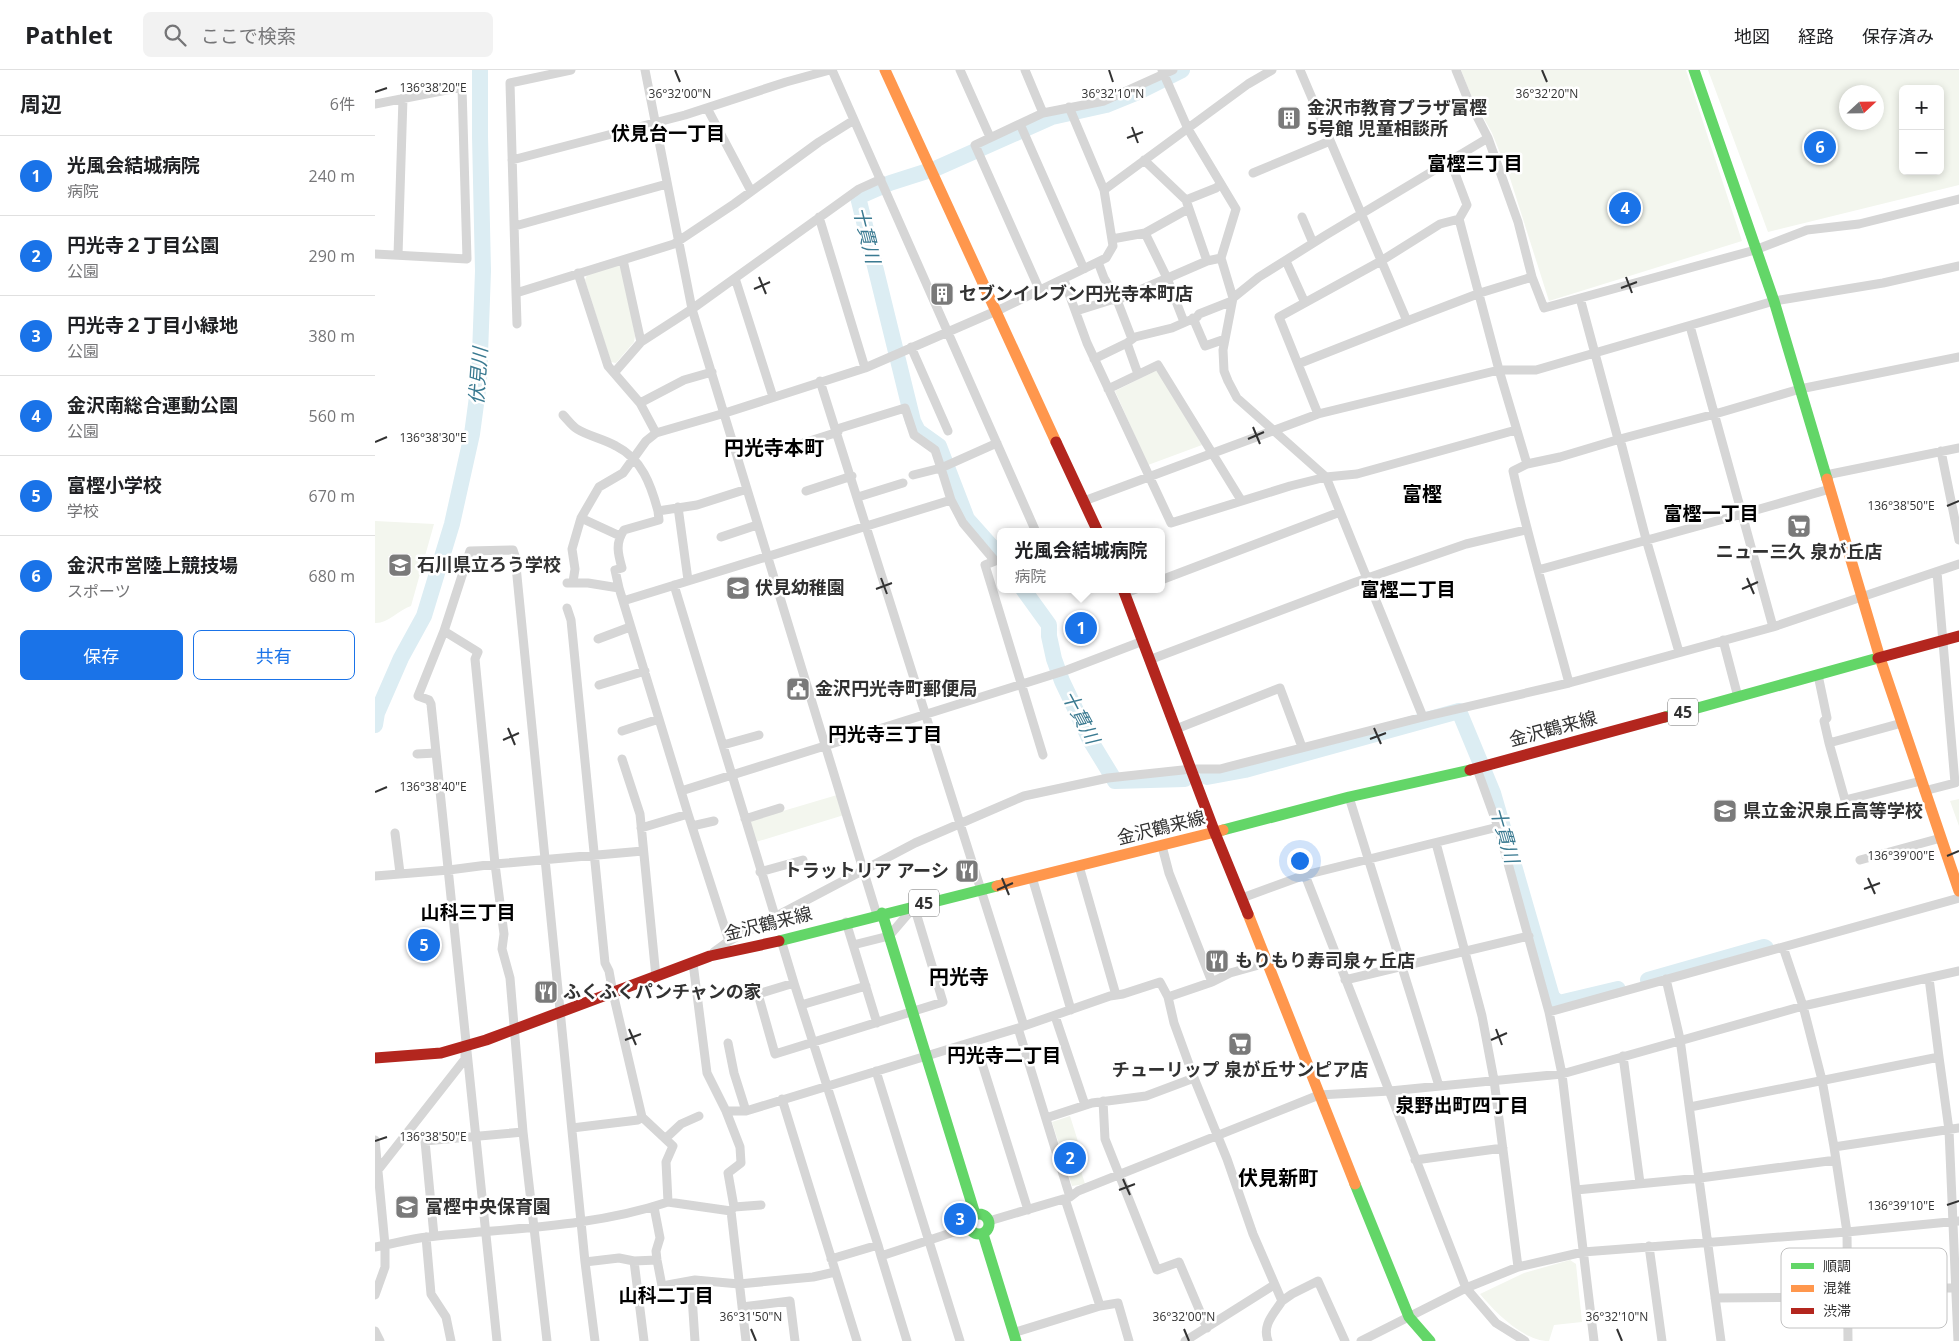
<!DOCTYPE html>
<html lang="ja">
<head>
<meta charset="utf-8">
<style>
	body { margin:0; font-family:"Open Sans","Noto Sans JP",sans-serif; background:#f2f2f2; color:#202124 }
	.controls { position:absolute; right:15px; top:15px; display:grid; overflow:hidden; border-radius:8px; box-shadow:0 2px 8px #0003 }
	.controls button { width:45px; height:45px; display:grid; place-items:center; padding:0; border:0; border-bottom:1px solid #e0e0e0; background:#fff; color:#202124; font:25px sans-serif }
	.compass { position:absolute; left:1464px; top:15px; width:45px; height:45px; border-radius:50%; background:#fff; box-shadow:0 2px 8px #0003; rotate:68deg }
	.you { position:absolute; left:924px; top:790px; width:18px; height:18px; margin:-12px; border:4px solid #fff; border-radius:50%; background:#1a73e8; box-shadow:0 0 0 8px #1a73e833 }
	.badge { display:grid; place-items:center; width:32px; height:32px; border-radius:50%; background:#1a73e8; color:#fff; font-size:16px; font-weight:700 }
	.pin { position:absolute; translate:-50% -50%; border:2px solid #fff; box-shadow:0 1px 5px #0006 }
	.popup { position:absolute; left:622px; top:458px; width:168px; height:65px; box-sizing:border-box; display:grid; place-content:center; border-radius:8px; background:#fff; filter:drop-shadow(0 1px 4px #0005); font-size:16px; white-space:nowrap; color:#757577 }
	.popup b { font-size:19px; color:#202124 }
	.popup::after { content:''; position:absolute; left:50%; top:100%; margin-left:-10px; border:10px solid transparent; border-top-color:#fff }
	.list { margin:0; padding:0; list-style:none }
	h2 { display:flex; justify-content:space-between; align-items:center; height:65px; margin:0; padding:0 20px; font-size:21px }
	h2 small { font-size:16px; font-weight:400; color:#757577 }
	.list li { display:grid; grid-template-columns:32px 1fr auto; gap:15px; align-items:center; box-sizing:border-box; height:80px; padding:0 20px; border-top:1px solid #e0e0e0 }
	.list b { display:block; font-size:19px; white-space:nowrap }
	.list p { margin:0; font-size:16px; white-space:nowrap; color:#757577 }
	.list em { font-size:16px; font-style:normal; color:#757577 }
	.actions { display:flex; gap:10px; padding:15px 20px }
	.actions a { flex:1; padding:11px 0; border:1px solid #1a73e8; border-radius:8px; text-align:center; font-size:18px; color:#1a73e8 }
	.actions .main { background:#1a73e8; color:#fff }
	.icon { flex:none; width:28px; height:28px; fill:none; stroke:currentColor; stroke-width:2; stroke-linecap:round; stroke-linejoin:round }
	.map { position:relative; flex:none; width:1584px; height:1271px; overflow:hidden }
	header { display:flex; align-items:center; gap:30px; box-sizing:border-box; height:70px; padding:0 25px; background:#fff; border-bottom:1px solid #e0e0e0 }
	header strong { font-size:24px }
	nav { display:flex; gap:28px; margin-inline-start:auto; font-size:18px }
	.search { width:350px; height:45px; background:#f2f2f2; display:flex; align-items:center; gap:12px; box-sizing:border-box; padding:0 18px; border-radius:8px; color:#757577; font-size:19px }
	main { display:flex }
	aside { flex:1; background:#fff }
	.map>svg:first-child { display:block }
	.green { fill:#f3f6ee; fill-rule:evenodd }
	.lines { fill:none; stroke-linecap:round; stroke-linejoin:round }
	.river { stroke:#dcedf3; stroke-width:16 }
	.street { stroke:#d6d6d6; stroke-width:9 }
	.fast { stroke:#63d668; stroke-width:11 }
	.slow { stroke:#ff974d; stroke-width:11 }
	.jam { stroke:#b3261e; stroke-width:11 }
	.ticks { fill:none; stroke:#323232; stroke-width:2 }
	.labels { text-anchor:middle; stroke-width:5; stroke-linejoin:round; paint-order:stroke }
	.shield { fill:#fff; stroke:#707070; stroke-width:1 }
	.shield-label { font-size:16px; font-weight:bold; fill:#323232 }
	.poi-label { font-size:18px; font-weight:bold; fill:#323232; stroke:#fff; text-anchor:start }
	.street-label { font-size:18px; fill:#323232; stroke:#fff }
	.neighbourhood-label { font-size:19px; font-weight:bold; fill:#000; stroke:#fff }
	.water-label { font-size:19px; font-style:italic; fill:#3a7a91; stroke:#fff }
	.quarter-label { font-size:20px; font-weight:bold; fill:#000; stroke:#fff }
	.key { fill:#fff; stroke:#c2c2c2; stroke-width:1 }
	.key-label { font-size:14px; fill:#323232 }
	.ticks-label { font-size:12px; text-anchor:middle; fill:#323232; stroke:#fff; stroke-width:5; stroke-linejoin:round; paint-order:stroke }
</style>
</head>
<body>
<header>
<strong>Pathlet</strong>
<div class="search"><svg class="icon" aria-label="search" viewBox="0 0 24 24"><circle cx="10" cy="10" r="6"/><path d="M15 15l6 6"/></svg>ここで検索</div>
<nav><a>地図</a><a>経路</a><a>保存済み</a></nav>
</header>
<main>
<aside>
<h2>周辺<small>6件</small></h2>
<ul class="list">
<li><span class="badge">1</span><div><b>光風会結城病院</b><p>病院</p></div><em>240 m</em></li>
<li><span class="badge">2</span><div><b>円光寺２丁目公園</b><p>公園</p></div><em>290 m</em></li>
<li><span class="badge">3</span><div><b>円光寺２丁目小緑地</b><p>公園</p></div><em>380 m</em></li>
<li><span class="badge">4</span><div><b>金沢南総合運動公園</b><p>公園</p></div><em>560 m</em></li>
<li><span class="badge">5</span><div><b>富樫小学校</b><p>学校</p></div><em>670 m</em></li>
<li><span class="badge">6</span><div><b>金沢市営陸上競技場</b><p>スポーツ</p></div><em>680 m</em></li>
</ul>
<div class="actions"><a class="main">保存</a><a>共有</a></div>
</aside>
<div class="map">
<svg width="1584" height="1271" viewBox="0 0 1584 1271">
	<rect width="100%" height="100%" fill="#fff"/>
	<path class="green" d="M1086 0H1311L1367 171 1174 231 1134 105 1117 63 1096 25Z
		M1333 0H1584V115L1393 162ZM1528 19H1565V101H1528ZM1472 22H1502V52H1472Z
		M242 195 248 198 260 266 259 272 241 293 236 292 210 210 212 205Z
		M782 300 827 375 773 395 740 321Z
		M0 451 59 454 36 536C24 540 12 554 0 553Z
		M462 725 469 745 381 772 374 751Z
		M1584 729V756L1575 731Z
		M695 1046 711 1097 706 1101 710 1114 697 1116 677 1052Z
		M1195 1190 1201 1194 1207 1252 1179 1255 1174 1271C1148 1271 1120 1242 1105 1224L1149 1203Z"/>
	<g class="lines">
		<path class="river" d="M626 487 592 449 564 376 543 361 538 351 483 127 515 113 562 98 677 47 731 35 763 22 807 0
			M648 519 674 555V566L679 589 687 611 715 670 740 711 810 709
			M0 655 2 643 26 588 49 546 77 454 97 364 104 312 108 201 105 66V0
			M832 707 870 700 1084 641 1118 723 1177 927 1184 933 1243 919
			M1273 910 1389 877 1391 878"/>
		<path class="street" d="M270 0 317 239 502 845
			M457 0 661 462
			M585 0 615 67
			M650 0 668 43
			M787 0 813 59 861 139 846 188 858 228 848 280 849 301 853 311 862 328 951 407 1048 647
			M925 0 1032 251 1105 223 1157 207
			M1081 0 1092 27 1113 68 1143 152 1157 207 1169 238 1380 180 1432 160 1484 154 1584 129
			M0 34 87 17 92 189 0 184
			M332 38 376 121
			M645 54 709 199
			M137 90 310 45 411 12 455 0
			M769 90 811 130 832 191 846 188
			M1075 90 1092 135 1084 149 1124 300 1152 394
			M878 103 955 71
			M729 120 873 14 897 0
			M811 130 841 118 846 114
			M444 147 490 298
			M927 147 938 173
			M140 156 292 114
			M770 163 813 139
			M737 169 770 163 792 208 809 252
			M23 185 28 28
			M248 190 266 272
			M911 191 930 233
			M723 192 729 208 742 230 757 269
			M203 203 233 296 265 333 281 363
			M360 208 398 327
			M689 210 712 273 796 453 915 416 951 407 982 404 1141 360
			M665 221 600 75 668 43 729 31 798 0
			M141 223 135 13 196 0
			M858 228 884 207 951 165 1113 68
			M1205 228 1243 369
			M701 241 736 230H742L832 191
			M818 248 830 276 850 269
			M142 254 141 223 299 174 359 134 444 72 479 50
			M1315 256 1367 444 1455 419
			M752 273 763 304
			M536 277 573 361
			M719 289 752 273 760 267 797 258 822 247 824 244 857 231
			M923 294 1032 251
			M239 303 266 272 317 239 484 119 506 109
			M445 311 649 956
			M733 319 783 295 866 430
			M265 333 309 310 337 302
			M943 344 904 247 1006 191 1065 154 1084 149
			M188 345C192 349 197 356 202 359 213 366 229 369 241 376 267 389 276 415 283 441
			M462 359 530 338 539 365 560 380 566 398 538 405
			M1245 369 1340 344 1425 319 1584 287
			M416 377 463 362
			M1566 381 1584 470
			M1451 405 1584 378
			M431 421 477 406
			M483 427 528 413
			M576 430 588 453 620 491 610 495 668 685
			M709 431 943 344 1124 300H1161L1399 231 1508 213 1584 196
			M303 437 313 510
			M206 448 245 466
			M346 467 382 455
			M1163 500 1367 444 1398 557
			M786 510 965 442
			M198 512 200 499 197 479 206 448 224 417 248 403 271 371 281 363 350 343 490 298 628 238 731 188 738 176 729 120 694 37
			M192 513H213L244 518 313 744 354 871
			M299 515 400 846
			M244 518 240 500 247 498C243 484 240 473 249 460L284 450 283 441 322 435 372 419
			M750 523 761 519
			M248 531 576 430 566 398 622 373
			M69 561 43 626 54 630 56 634 122 1271
			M223 569 255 557
			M1348 570 1363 627
			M774 590 981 512 1091 474 1151 460
			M1443 605 1452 648 1449 651 1454 673 1527 653
			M1194 613C1175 542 1154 472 1138 401L1152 394 1185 387 1245 369 1271 469 1304 582
			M224 615 270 601
			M801 659 905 618 927 677
			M247 661 284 649
			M1454 673 1470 730 1546 711
			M348 675 384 665
			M42 684 61 683
			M247 689 265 744 281 907
			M1102 699 1123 757 1174 942 1187 1004 1219 1271
			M306 721 692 600 768 571
			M1549 721 1580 713 1562 502
			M974 727 1064 1016
			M370 749 405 738
			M317 756 339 751
			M266 758 313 744
			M20 763 25 803
			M1061 773 1107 946 1119 1010 1143 1197
			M787 776 794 803 837 912 793 927
			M1485 790 1566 768
			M704 796 741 925
			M385 802 428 790
			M930 805 1091 1218 1121 1253 1150 1271
			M0 806 74 800 120 794 268 781
			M657 807 696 940
			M867 828 930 805 1123 757
			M471 852 502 953
			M406 870 419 913 383 924 400 984 568 932 539 836
			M478 875 514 866 538 838
			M1408 877 1428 936 1447 1010 1459 1077 1472 1162 1473 1271
			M339 882 354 871 540 773 649 726 733 708 817 699H845L1048 647 1194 613 1398 557 1584 494
			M318 893 332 1003 351 1041 365 1077 366 1093 353 1103 359 1137 356 1141 371 1271
			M1554 908 1564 987
			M1291 909 1305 969 1346 1271
			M970 910 1154 866
			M837 912 855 903 891 893
			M419 913 426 935 491 916
			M426 935 503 1175
			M1174 942 1584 828
			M680 946 710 1035
			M643 958 695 1127
			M600 971 653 1140
			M353 973 359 1003 371 1041
			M1248 986 1265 1113
			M501 1001 585 1271
			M407 1029 482 1271
			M728 1031 730 1069 782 1200 804 1192 832 1258
			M1315 1037 1564 987 1574 1060 1583 1271
			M351 1041H371L643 958 735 926 748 924 785 912 793 927 799 953 819 1008 852 1089 878 1164 907 1231 917 1224 943 1211 970 1271
			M671 1048 717 1033 771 1026 819 1008
			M197 1058 263 1050 267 1047
			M291 1068 306 1054 324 1046
			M0 1070 10 1175V1197L0 1225
			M1459 1077 1584 1058
			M1040 1090 1128 1078
			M3 1100 90 989V984
			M1201 1120 1325 1108 1461 1090
			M690 1129 725 1236 743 1233 754 1271
			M293 1132 356 1141
			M279 1137 285 1168 281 1181 282 1190 287 1216 320 1210 364 1214 438 1207 460 1202
			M359 1137 386 1135
			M614 1151 695 1127 703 1121 944 1025 1015 1021 1187 1004 1428 936 1584 901
			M59 1166 50 1071 148 1062
			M51 1167 56 1224 71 1247 76 1271
			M1274 1176 1287 1271
			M0 1177C17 1174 35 1169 52 1167 133 1158 215 1158 293 1132L291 1092 298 1076 267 1047 238 923 234 901 230 893 196 550 192 538
			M506 1186 532 1271
			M456 1189 503 1175 506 1186 594 1157
			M259 1191 269 1271
			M210 1192 244 1188 259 1191 282 1190
			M316 1211 320 1271
			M1340 1228 1472 1227 1582 1217
			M367 1237 415 1231 420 1271
			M0 1261 5 1271
			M638 1263 725 1236
			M172 1271 148 1062 135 908 127 879 129 864 120 794 100 589 103 582 69 561 95 481 138 480 140 486 210 1192 220 1271
			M810 1271 899 1215
			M893 1271C887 1255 898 1245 907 1231
			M986 1271 1091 1218 1143 1197 1208 1182 1472 1162 1584 1151"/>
		<path class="fast" d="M1319 0 1399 231 1452 409
			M1290 647 1503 588
			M848 760 974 727 1095 700
			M507 843 600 1144
			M404 871 622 816
			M980 1114 1034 1247 1055 1271
			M594 1154a10 10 0 1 1 20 0a10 10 0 1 1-20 0Z
			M608 1164 641 1271"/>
		<path class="slow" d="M510 0 681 372
			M1452 409 1505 588 1584 821
			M622 816 848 760
			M873 844 980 1114"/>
		<path class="jam" d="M681 372 723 462
			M748 519 840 763 873 844
			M1503 588 1584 566
			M1095 700 1290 647
			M0 988 66 983 111 970 335 886 404 871"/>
	</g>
	<path class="ticks" d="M300 0 305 12M734 0 738 12M1167 0 1172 12M0 22 12 18M757 57 763 73M752 68 768 62M384 207 391 224M1251 207 1257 223M1246 218 1262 212M379 219 395 212M878 357 885 374M873 369 889 362M0 372 12 367M1572 436 1584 431M506 508 512 524M1372 508 1379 524M501 519 517 513M1367 519 1383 512M133 658 140 675M999 658 1006 674M995 669 1011 663M128 670 144 663M0 722 12 717M1572 786 1584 781M627 808 634 825M1493 808 1500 824M1489 819 1505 813M622 820 638 813M254 959 261 975M1121 959 1127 975M250 970 266 964M1116 970 1132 963M0 1071 12 1067M748 1109 755 1125M744 1120 760 1114M1572 1135 1584 1131M376 1259 381 1271M809 1259 814 1271M1242 1259 1247 1271"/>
	<defs>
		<g id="building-square" transform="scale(1.25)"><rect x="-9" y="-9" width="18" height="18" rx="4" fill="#7a7a7a" stroke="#fff"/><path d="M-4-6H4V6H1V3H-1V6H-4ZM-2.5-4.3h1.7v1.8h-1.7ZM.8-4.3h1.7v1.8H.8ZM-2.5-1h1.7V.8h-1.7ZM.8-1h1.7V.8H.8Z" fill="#fff"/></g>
		<g id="supermarket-square" transform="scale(1.25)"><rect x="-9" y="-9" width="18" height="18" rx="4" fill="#7a7a7a" stroke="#fff"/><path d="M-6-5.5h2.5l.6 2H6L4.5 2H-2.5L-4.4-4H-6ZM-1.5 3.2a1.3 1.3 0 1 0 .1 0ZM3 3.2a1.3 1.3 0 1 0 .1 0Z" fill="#fff"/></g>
		<g id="school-square" transform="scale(1.25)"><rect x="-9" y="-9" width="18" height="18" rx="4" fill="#7a7a7a" stroke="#fff"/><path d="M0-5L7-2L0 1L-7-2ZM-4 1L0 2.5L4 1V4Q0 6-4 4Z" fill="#fff"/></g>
		<g id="civic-square" transform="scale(1.25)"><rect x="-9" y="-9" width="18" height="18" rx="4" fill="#7a7a7a" stroke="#fff"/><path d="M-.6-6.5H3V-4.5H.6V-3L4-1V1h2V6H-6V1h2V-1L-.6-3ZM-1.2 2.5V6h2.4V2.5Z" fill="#fff"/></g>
		<g id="restaurant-square" transform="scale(1.25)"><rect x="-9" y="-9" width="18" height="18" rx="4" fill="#7a7a7a" stroke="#fff"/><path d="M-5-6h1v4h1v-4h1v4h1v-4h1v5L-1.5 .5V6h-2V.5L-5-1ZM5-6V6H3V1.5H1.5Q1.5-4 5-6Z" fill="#fff"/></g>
	</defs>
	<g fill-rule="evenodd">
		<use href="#building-square" x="914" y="48"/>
		<use href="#building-square" x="567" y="224"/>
		<use href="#supermarket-square" x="1424" y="456"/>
		<use href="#school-square" x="25" y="495"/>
		<use href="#school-square" x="363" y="518"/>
		<use href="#civic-square" x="423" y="619"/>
		<use href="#school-square" x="1350" y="741"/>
		<use href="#restaurant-square" x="592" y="801"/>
		<use href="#restaurant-square" x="842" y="891"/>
		<use href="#restaurant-square" x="171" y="922"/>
		<use href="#supermarket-square" x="865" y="974"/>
		<use href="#school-square" x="32" y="1137"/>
	</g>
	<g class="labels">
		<g class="shield">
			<rect x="1293" y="628.5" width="30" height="27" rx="4"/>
			<rect x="534" y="819.5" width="30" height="27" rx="4"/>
		</g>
		<g class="shield-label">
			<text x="1308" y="648">45</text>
			<text x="549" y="839">45</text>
		</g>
		<g class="poi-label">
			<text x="932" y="44">金沢市教育プラザ富樫<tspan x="932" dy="21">5号館 児童相談所</tspan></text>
			<text x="584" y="230">セブンイレブン円光寺本町店</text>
			<text x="1424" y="488" text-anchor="middle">ニュー三久 泉が丘店</text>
			<text x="42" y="501">石川県立ろう学校</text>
			<text x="380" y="524">伏見幼稚園</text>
			<text x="440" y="625">金沢円光寺町郵便局</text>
			<text x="1368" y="747">県立金沢泉丘高等学校</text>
			<text x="574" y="807" text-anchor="end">トラットリア アーシ</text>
			<text x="860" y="897">もりもり寿司泉ヶ丘店</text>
			<text x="188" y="928">ふくふくパンチャンの家</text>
			<text x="865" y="1006" text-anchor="middle">チューリップ 泉が丘サンピア店</text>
			<text x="50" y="1143">富樫中央保育園</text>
		</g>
		<g class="street-label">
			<text transform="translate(1178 659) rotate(-15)" y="6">金沢鶴来線</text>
			<text transform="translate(786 758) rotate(-14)" y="6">金沢鶴来線</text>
			<text transform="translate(393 854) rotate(-14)" y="6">金沢鶴来線</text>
		</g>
		<g class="neighbourhood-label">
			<text x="293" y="70">伏見台一丁目</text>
			<text x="1100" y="100">富樫三丁目</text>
			<text x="1336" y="450">富樫一丁目</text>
			<text x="1033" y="526">富樫二丁目</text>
			<text x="510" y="671">円光寺三丁目</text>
			<text x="93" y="849">山科三丁目</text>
			<text x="629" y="992">円光寺二丁目</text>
			<text x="1087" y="1042">泉野出町四丁目</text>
			<text x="291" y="1232">山科二丁目</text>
		</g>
		<g class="water-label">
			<text transform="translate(492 165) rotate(76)" y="7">十貫川</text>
			<text transform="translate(103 306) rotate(-86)" y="7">伏見川</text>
			<text transform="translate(706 647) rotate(62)" y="7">十貫川</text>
			<text transform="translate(1130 765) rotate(74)" y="7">十貫川</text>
		</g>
		<g class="quarter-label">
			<text x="399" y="385">円光寺本町</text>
			<text x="1047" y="431">富樫</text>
			<text x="584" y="914">円光寺</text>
			<text x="903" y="1115">伏見新町</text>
		</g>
	</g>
	<rect x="1406" y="1178" width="166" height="80" rx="8" class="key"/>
	<rect x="1416" y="1193" width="23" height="6" fill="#63d668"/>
	<rect x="1416" y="1215" width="23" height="7" fill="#ff974d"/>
	<rect x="1416" y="1238" width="23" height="6" fill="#b3261e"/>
	<g class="key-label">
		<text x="1448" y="1201">順調</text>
		<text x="1448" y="1223">混雑</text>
		<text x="1448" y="1246">渋滞</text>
	</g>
	<g class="ticks-label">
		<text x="58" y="22">136°38'20"E</text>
		<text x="305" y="28">36°32'00"N</text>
		<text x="738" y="28">36°32'10"N</text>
		<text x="1172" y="28">36°32'20"N</text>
		<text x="58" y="372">136°38'30"E</text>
		<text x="1526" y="440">136°38'50"E</text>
		<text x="58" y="721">136°38'40"E</text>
		<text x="1526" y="790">136°39'00"E</text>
		<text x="58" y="1071">136°38'50"E</text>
		<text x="1526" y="1140">136°39'10"E</text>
		<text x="376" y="1251">36°31'50"N</text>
		<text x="809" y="1251">36°32'00"N</text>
		<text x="1242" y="1251">36°32'10"N</text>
	</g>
</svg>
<div class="controls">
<button>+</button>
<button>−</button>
</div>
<svg class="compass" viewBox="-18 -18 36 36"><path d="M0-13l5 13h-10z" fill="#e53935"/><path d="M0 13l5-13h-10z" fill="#757577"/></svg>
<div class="you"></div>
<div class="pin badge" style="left:706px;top:558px">1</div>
<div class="popup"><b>光風会結城病院</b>病院</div>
<div class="pin badge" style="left:695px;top:1088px">2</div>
<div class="pin badge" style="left:585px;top:1149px">3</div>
<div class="pin badge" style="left:1250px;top:138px">4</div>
<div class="pin badge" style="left:49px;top:875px">5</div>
<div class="pin badge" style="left:1445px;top:77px">6</div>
</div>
</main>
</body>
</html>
